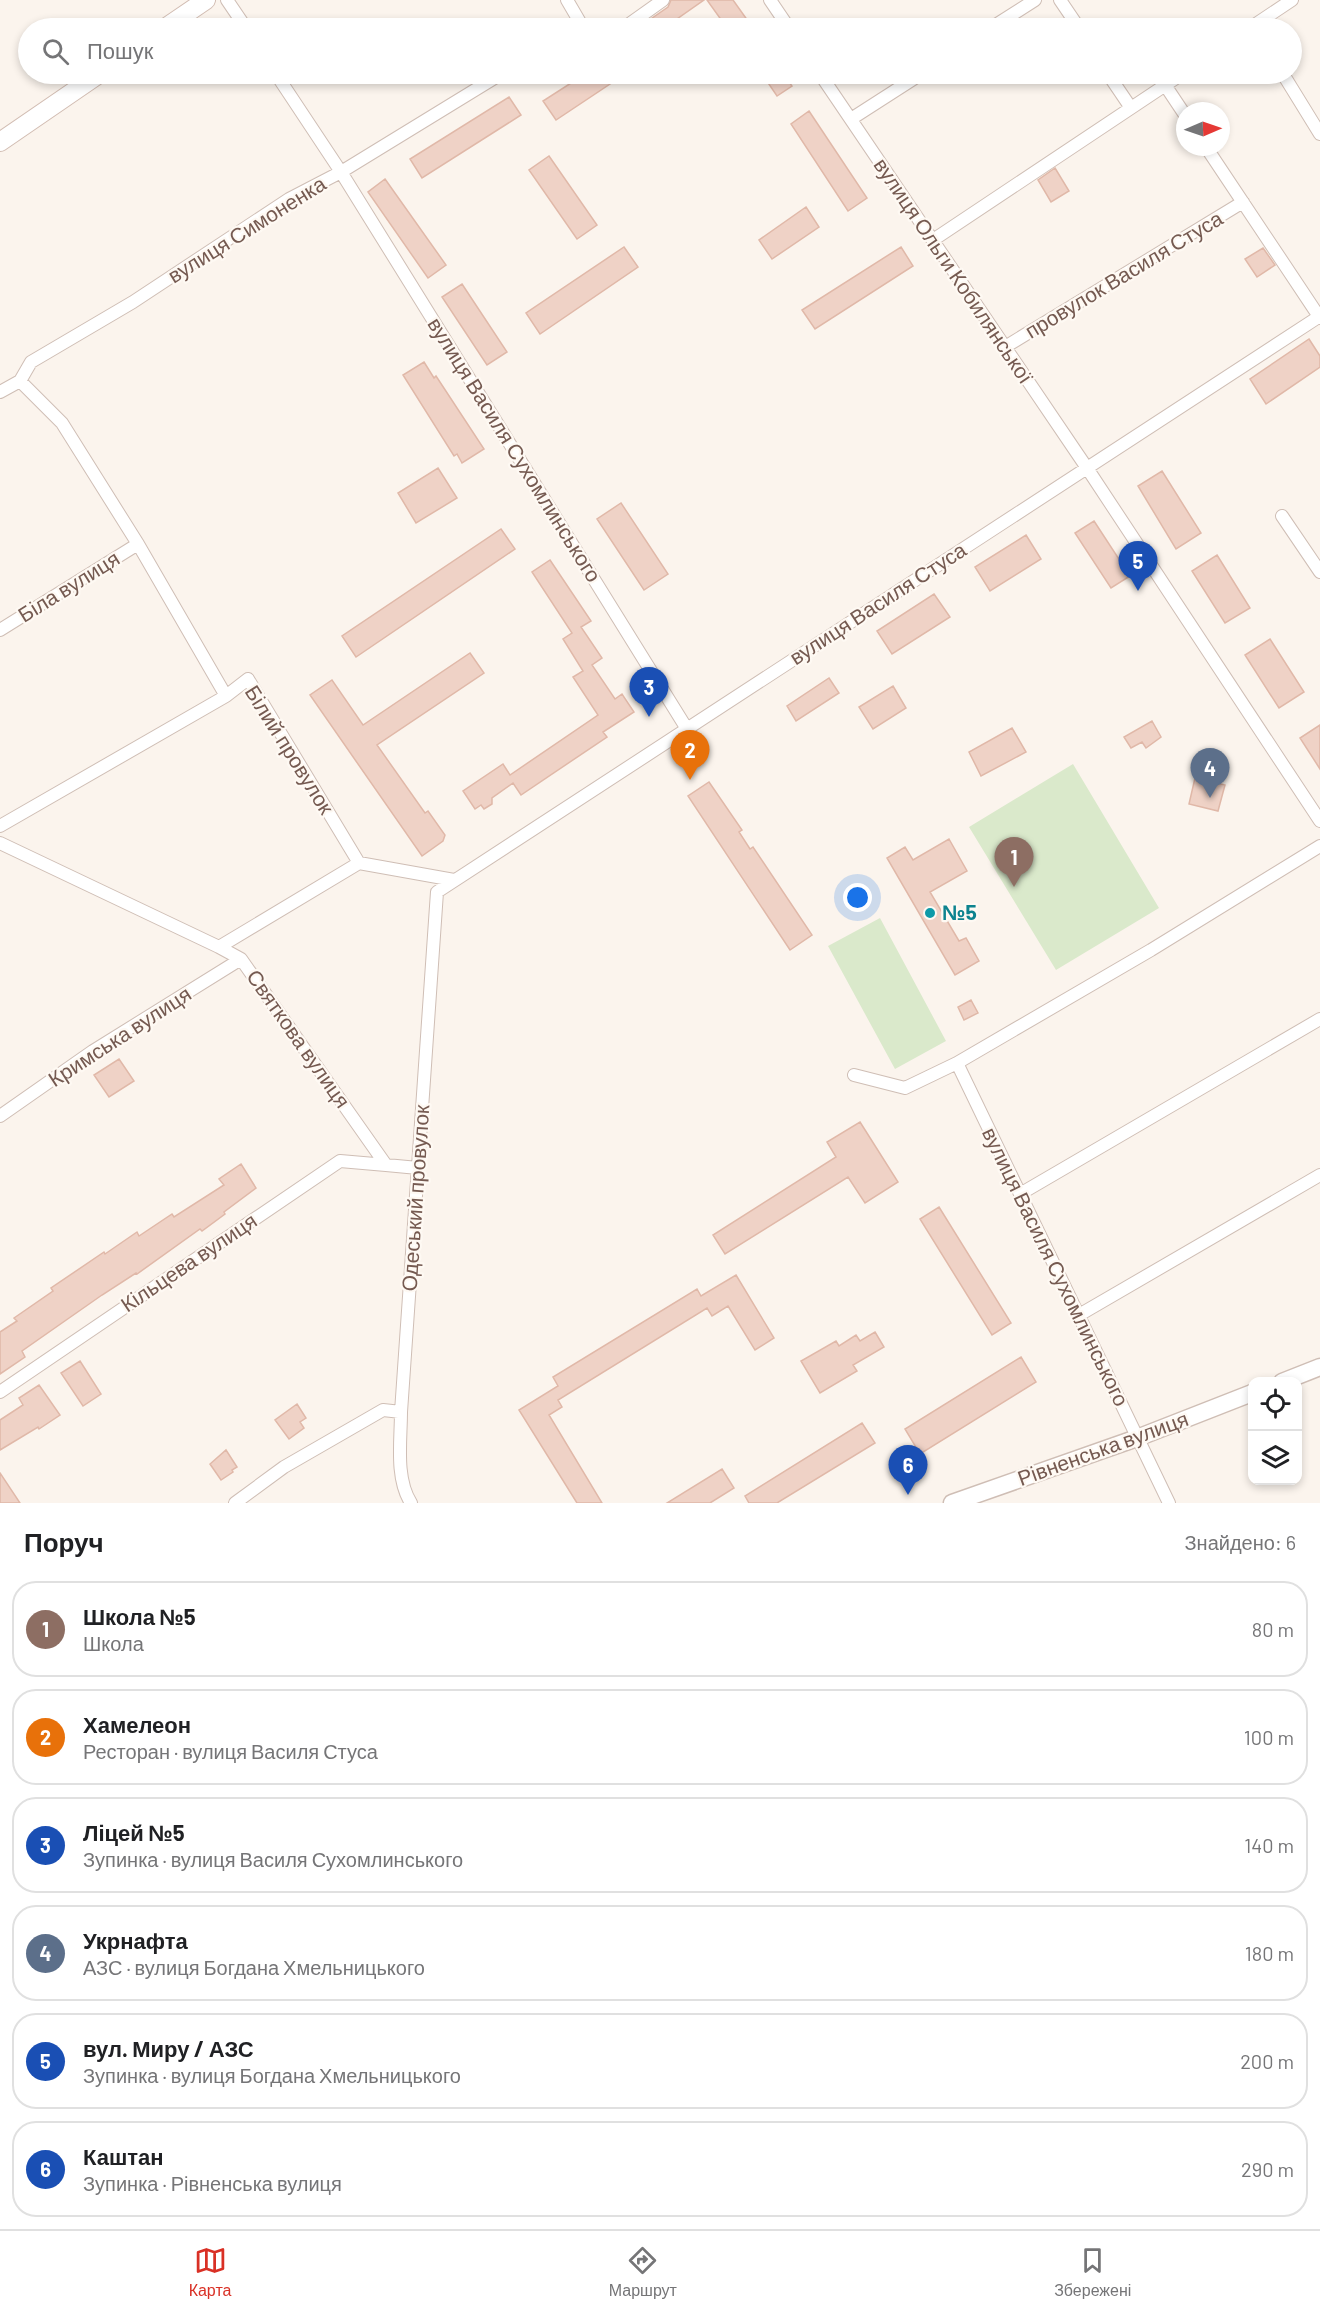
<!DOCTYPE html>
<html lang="uk">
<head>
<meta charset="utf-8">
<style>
	body { margin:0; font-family:Barlow,sans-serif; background:#f2f2f2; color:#202124 }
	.controls { position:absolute; right:18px; bottom:18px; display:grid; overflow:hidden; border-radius:12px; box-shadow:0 3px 9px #0003 }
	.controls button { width:54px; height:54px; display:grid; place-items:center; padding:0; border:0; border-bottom:2px solid #e0e0e0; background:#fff; color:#202124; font:30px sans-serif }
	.compass { position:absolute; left:1176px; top:102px; width:54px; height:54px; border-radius:50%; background:#fff; box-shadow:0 3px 9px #0003; rotate:88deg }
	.you { position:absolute; left:858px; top:898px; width:21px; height:21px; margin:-15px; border:4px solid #fff; border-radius:50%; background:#1a73e8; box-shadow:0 0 0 9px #1a73e833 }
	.badge { display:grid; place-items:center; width:39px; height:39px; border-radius:50%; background:#d93025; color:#fff; font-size:20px; font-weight:700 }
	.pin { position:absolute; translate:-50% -50px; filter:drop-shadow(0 2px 3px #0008) }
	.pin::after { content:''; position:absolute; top:32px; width:21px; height:18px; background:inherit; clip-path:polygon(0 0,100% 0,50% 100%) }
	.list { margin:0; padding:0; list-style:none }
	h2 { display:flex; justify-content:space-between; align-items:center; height:78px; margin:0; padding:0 24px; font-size:26px }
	h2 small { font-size:20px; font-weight:400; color:#757577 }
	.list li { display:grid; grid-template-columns:39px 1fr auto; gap:18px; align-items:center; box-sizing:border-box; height:96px; margin:0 12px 12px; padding:0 12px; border:2px solid #e0e0e0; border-radius:24px }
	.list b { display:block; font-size:22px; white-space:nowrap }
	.list p { margin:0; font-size:20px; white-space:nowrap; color:#757577 }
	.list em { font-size:20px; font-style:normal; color:#757577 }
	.icon { flex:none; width:33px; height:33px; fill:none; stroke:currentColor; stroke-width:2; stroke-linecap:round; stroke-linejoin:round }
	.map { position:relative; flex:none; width:1320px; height:1503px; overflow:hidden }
	.search { position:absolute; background:#fff; box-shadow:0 3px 9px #0003; left:18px; right:18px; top:18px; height:66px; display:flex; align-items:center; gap:15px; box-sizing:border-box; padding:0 21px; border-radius:33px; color:#757577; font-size:22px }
	.sheet { height:726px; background:#fff }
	nav { display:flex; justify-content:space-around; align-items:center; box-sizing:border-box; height:84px; border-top:2px solid #e0e0e0; background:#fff; font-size:16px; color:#757577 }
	nav a { display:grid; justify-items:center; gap:3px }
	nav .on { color:#d93025 }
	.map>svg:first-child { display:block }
	.green { fill:#dae9cb }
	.building { fill:#efd2c6; stroke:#e0b8a8; stroke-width:1.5 }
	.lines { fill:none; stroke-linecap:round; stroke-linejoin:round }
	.minor-casing { stroke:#cfbeb5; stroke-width:14 }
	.tertiary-casing { stroke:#cfbeb5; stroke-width:19 }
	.secondary-casing { stroke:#d2bdb3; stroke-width:20 }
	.minor { stroke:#fff; stroke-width:12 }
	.tertiary { stroke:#fff; stroke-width:16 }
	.secondary { stroke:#fff; stroke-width:18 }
	.culture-dot { fill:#0f9aa8; stroke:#fef9f3; stroke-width:2 }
	.labels { text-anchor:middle; stroke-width:4.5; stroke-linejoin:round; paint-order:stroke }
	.street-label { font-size:21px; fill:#755a51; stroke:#fef9f3 }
	.culture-label { font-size:21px; font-weight:bold; fill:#0d838f; stroke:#fef9f3; text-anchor:start }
</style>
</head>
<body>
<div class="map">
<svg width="1320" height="1503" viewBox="0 0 1320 1503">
	<rect width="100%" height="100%" fill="#fbf4ed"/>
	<path class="green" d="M1073 764 1159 908 1056 970 969 827Z
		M880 918 946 1041 895 1069 828 946Z"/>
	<path class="building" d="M671 0H704L664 28H653L648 21 668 7Z
		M707 0H733L753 28H727Z
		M585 74H625L556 120 543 101Z
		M762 74H783L792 86 777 96Z
		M509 97 521 115 422 178 410 159Z
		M809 111 867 198 848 211 791 124Z
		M549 156 597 225 577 239 529 170Z
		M1055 168 1069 191 1051 202 1038 180Z
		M385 179 446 265 428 278 368 192Z
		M806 207 819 227 772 259 759 240Z
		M624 247 638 267 540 334 526 313Z
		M901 247 913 266 815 329 802 310Z
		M1263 248 1275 265 1257 277 1245 259Z
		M462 284 507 352 487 365 442 297Z
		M1309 339 1320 356V367L1266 404 1250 379Z
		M424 362 434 378 436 376 484 449 462 463 457 454 454 456 403 375Z
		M438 468 457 498 416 523 398 493Z
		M1162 471 1201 533 1176 549 1138 486Z
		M621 503 668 574 644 590 597 519Z
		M1094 521 1130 576 1111 588 1075 533Z
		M501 529 515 549 356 657 342 636Z
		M1026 535 1041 559 990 591 975 567Z
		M1217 555 1250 608 1225 623 1192 571Z
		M550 560 591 621 581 627 602 658 592 665 615 699 622 694 634 712 603 732 607 737 521 795 513 783 492 798V804L484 809 481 805 475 809 463 791 503 764 510 775 598 715 573 677 583 671 563 639 572 633 532 572Z
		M934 594 950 617 892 654 877 631Z
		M1270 639 1304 692 1279 708 1245 655Z
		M470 653 484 673 377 745 425 813 428 811 445 835 443 841 422 856 310 695 332 680 363 725Z
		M829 678 839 693 796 721 787 706Z
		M893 686 906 708 873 729 859 707Z
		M1152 721 1161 737 1146 748 1142 742 1131 748 1124 737Z
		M1320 725V769L1300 738Z
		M1012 728 1026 752 981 776 969 752Z
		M1195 778 1225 785 1218 811 1189 804Z
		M709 782 742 830 739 832 750 849 753 847 812 935 790 950 688 796Z
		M949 839 967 871 930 892 959 941 966 938 979 961 955 975 887 858 905 847 913 860Z
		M971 1000 978 1013 964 1020 958 1007Z
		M119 1059 134 1081 109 1097 94 1075Z
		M860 1122 898 1182 865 1203 848 1177 725 1254 713 1235 836 1157 827 1142Z
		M241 1164 256 1188 224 1212 225 1214 202 1231 200 1229 137 1274 136 1273 102 1295 22 1351 25 1357 0 1374V1332L17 1321 14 1318 53 1291 51 1288 104 1252 105 1254 137 1232 139 1236 172 1214 174 1217 224 1185 219 1179Z
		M939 1207 1011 1323 992 1335 920 1219Z
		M736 1275 774 1338 755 1350 728 1306 712 1316 707 1308 558 1400 562 1407 549 1415 602 1503H577L519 1410 558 1386 553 1377 697 1289 701 1296Z
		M875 1332 884 1347 853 1365 857 1371 820 1393 801 1361 836 1341 839 1346 856 1335 860 1341Z
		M1021 1357 1036 1382 920 1454 905 1429Z
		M80 1361 101 1394 83 1406 61 1373Z
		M39 1385 60 1415 39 1429 38 1427 0 1450V1420L23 1405 19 1398Z
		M297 1404 306 1418 300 1422 304 1428 289 1439 275 1420Z
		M862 1423 875 1443 777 1503H749L745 1496Z
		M226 1450 237 1467 232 1470 233 1472 221 1480 210 1464Z
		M722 1469 734 1488 710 1503H667Z
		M0 1473 20 1503H0Z"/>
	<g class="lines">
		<g class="minor-casing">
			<path id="minor" d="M227 0 246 28
				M567 0 581 24
				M770 0 789 28
				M1060 0 1079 28
				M574 28 581 24 602 28
				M604 28 628 25 663 0
				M991 28 1035 0
				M1250 28 1292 0
				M276 74 341 172 687 729
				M820 74 1087 468 1320 821
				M1108 74 1131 108
				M1283 74 1320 134
				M1165 85 1185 115
				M851 119 921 74
				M1206 147 1320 318
				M933 240 1182 74
				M1005 347 1243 202
				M20 381 62 423 138 544 226 696
				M0 392 20 381 31 362 133 302 289 199 341 172 501 74
				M1282 516 1320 572
				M0 630 138 544
				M0 826 226 696 248 679 359 863
				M0 843 219 947 241 959 386 1165 418 1168
				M359 863 454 880
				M219 947 359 863
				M957 1063 1169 1503
				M854 1075 905 1088 957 1063 1151 950 1320 846
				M0 1116 93 1051 241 959
				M1020 1194 1320 1019
				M1079 1315 1320 1175
				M0 1392 340 1161 386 1165
				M235 1503 284 1467 383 1410 401 1412
				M411 1503C395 1478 401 1440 401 1412L437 892 1320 316"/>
		</g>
		<g class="tertiary-casing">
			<path id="tertiary" d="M1282 1382 1320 1367
				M952 1503 1137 1438 1252 1393"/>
		</g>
		<g class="secondary-casing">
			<path id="secondary" d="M165 28 206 0
				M0 142 99 74"/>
		</g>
		<use href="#minor" class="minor"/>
		<use href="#tertiary" class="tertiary"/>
		<use href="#secondary" class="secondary"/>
	</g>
	<circle class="culture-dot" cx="930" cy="913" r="6"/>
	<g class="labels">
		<g class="street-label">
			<text transform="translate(247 230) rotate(-32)" y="7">вулиця Симоненка</text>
			<text transform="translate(953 271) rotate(56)" y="7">вулиця Ольги Кобилянської</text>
			<text transform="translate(1124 275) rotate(-31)" y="7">провулок Василя Стуса</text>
			<text transform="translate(514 450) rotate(58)" y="7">вулиця Василя Сухомлинського</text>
			<text transform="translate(69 587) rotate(-32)" y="7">Біла вулиця</text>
			<text transform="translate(878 604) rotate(-33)" y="7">вулиця Василя Стуса</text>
			<text transform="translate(289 750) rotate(58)" y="7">Білий провулок</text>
			<text transform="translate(120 1037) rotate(-33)" y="7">Кримська вулиця</text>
			<text transform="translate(298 1039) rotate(55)" y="7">Святкова вулиця</text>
			<text transform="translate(416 1198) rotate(-86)" y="7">Одеський провулок</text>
			<text transform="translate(189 1263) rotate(-34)" y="7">Кільцева вулиця</text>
			<text transform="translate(1055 1267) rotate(64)" y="7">вулиця Василя Сухомлинського</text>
			<text transform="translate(1103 1449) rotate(-20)" y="7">Рівненська вулиця</text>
		</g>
		<g class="culture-label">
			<text x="942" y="920">№5</text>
		</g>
	</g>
</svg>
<div class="controls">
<button><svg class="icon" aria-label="locate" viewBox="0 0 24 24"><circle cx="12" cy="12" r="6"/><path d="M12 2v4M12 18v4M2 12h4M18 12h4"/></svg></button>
<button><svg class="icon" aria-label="layers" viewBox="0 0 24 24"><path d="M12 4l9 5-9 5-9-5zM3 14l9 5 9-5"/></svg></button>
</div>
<svg class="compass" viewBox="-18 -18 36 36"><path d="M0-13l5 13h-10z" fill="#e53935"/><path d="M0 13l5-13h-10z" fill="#757577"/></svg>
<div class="you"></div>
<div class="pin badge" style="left:1014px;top:887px;background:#8d6e63">1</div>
<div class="pin badge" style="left:690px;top:780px;background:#e8710a">2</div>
<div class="pin badge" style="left:649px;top:717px;background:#1a4fb4">3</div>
<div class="pin badge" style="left:1210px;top:798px;background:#5c6f8a">4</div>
<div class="pin badge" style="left:1138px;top:591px;background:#1a4fb4">5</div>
<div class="pin badge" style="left:908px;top:1495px;background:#1a4fb4">6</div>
<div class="search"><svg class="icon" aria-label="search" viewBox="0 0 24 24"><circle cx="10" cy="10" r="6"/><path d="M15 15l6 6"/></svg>Пошук</div>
</div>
<section class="sheet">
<h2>Поруч<small>Знайдено: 6</small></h2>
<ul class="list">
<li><span class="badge" style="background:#8d6e63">1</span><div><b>Школа №5</b><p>Школа</p></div><em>80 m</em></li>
<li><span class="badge" style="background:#e8710a">2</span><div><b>Хамелеон</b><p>Ресторан · вулиця Василя Стуса</p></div><em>100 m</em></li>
<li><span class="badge" style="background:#1a4fb4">3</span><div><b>Ліцей №5</b><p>Зупинка · вулиця Василя Сухомлинського</p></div><em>140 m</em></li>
<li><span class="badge" style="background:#5c6f8a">4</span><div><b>Укрнафта</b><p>АЗС · вулиця Богдана Хмельницького</p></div><em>180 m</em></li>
<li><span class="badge" style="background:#1a4fb4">5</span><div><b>вул. Миру / АЗС</b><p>Зупинка · вулиця Богдана Хмельницького</p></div><em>200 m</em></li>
<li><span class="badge" style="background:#1a4fb4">6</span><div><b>Каштан</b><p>Зупинка · Рівненська вулиця</p></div><em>290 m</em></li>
</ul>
</section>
<nav>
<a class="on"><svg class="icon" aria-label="map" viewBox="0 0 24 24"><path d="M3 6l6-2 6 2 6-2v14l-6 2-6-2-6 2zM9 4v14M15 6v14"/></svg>Карта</a>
<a><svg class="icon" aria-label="directions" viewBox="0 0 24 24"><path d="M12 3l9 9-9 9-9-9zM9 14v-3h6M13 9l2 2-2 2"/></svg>Маршрут</a>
<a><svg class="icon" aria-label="saved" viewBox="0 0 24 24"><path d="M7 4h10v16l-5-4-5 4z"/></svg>Збережені</a>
</nav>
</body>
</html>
